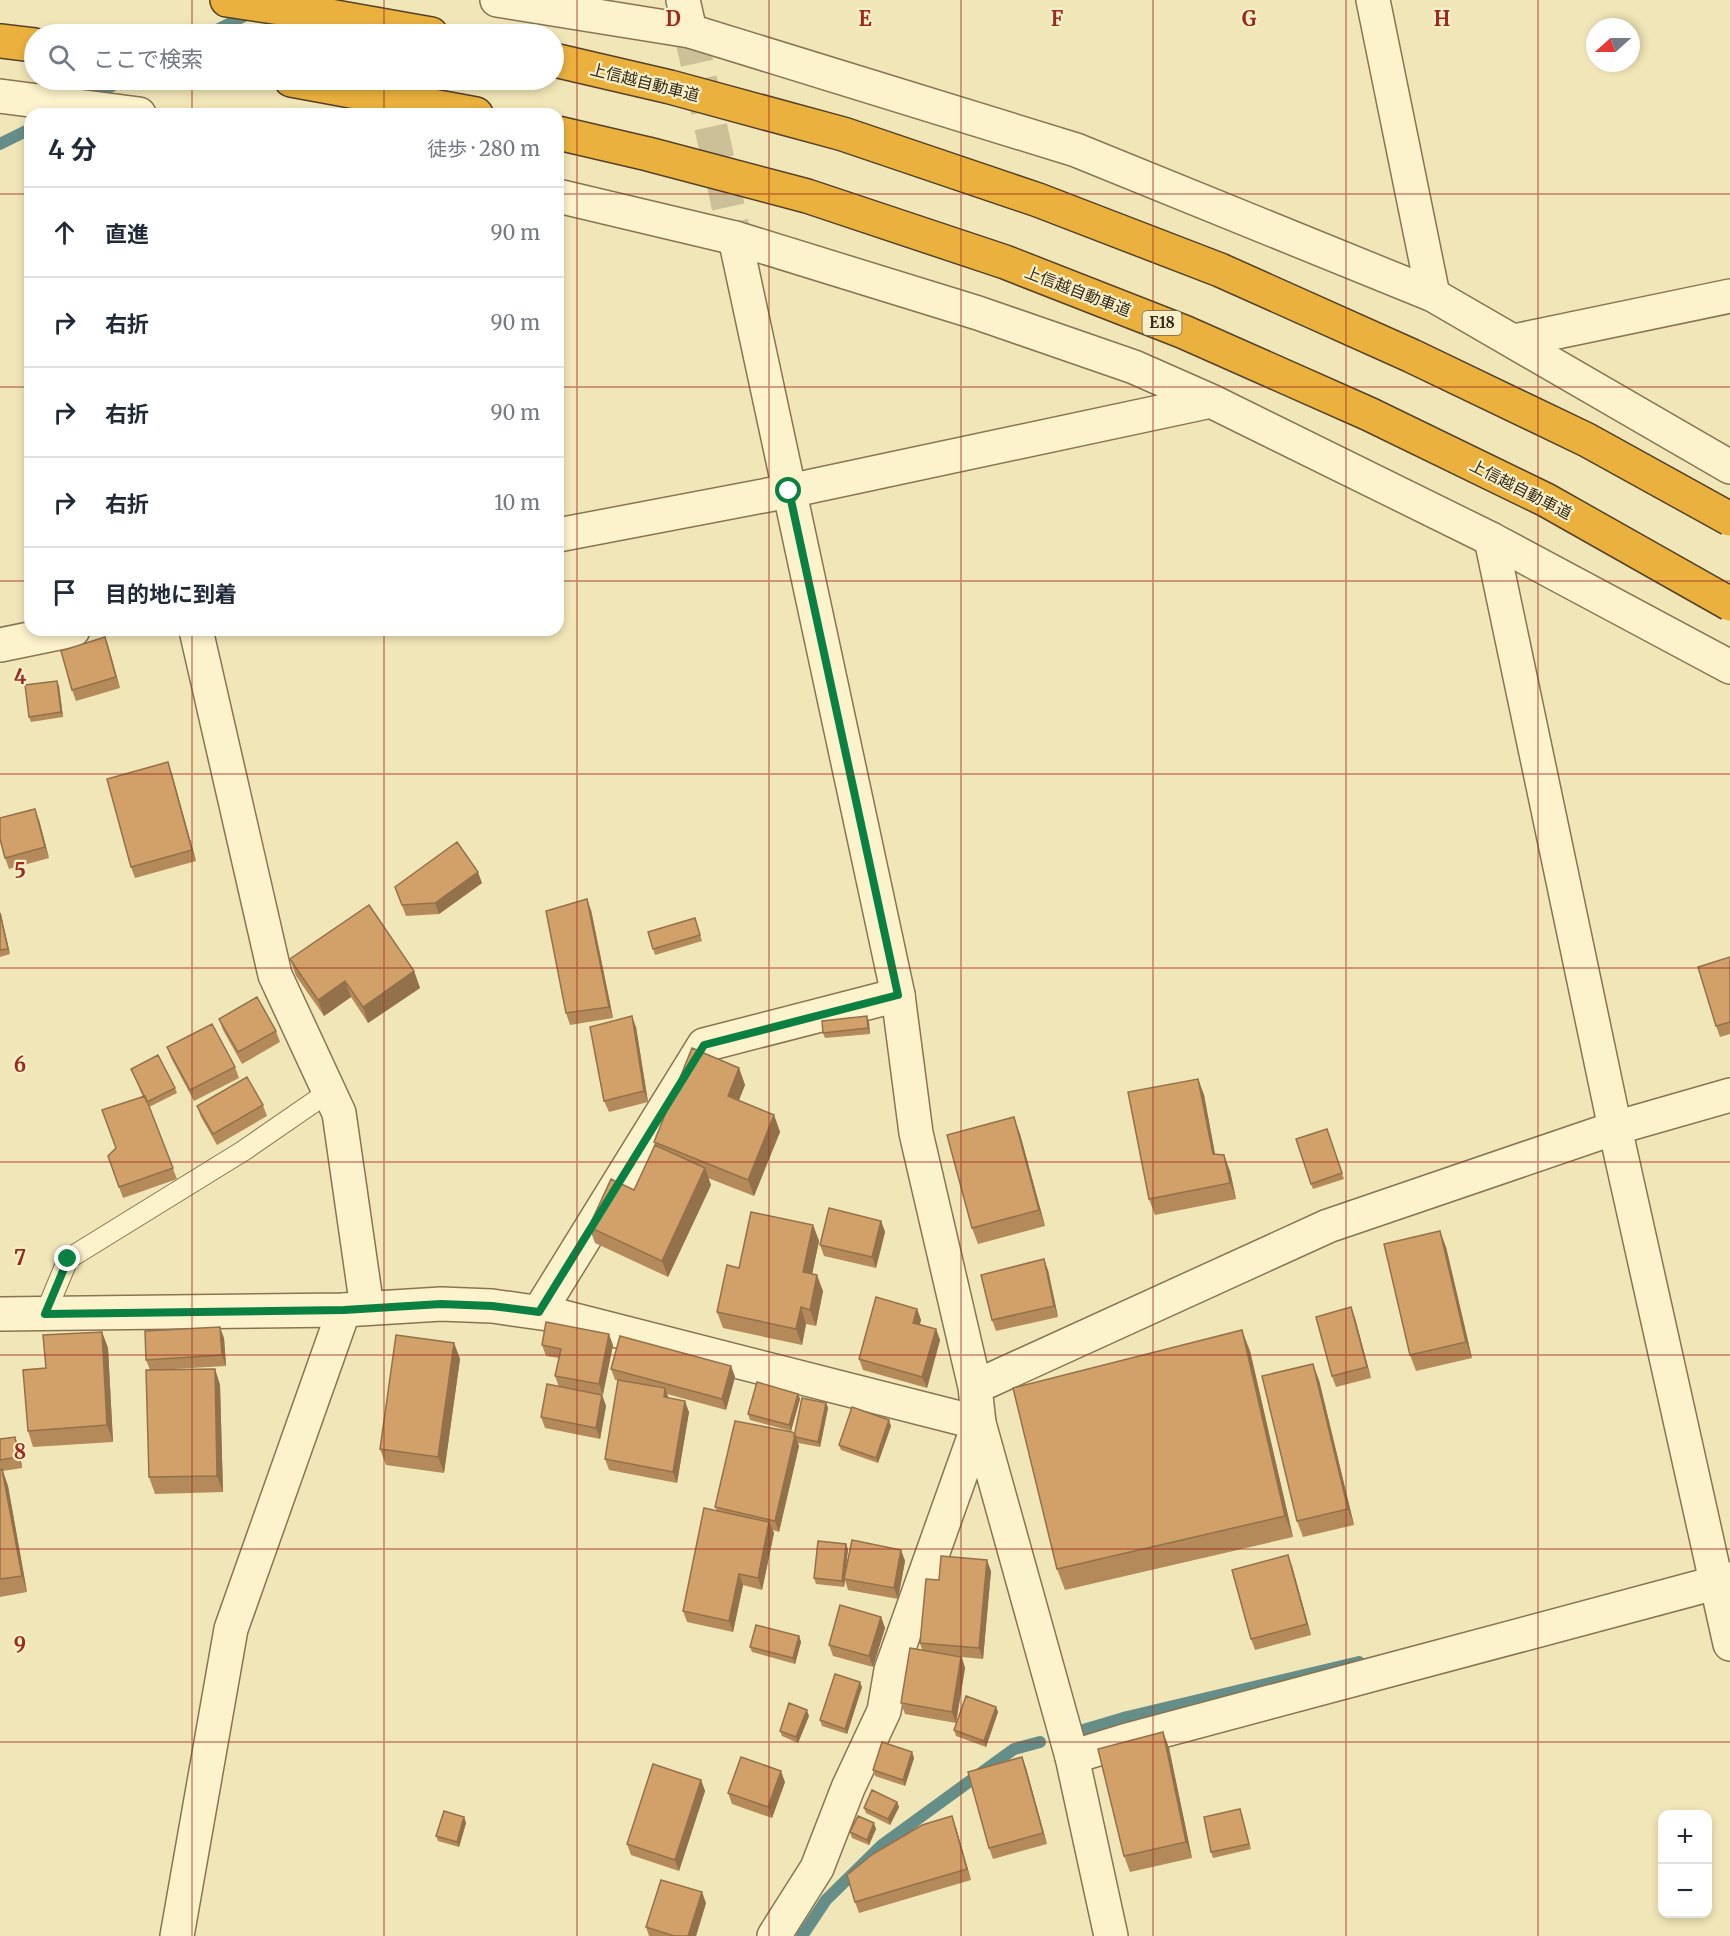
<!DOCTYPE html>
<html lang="ja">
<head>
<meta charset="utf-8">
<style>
	body { margin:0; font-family:Merriweather,"Noto Sans JP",serif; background:#f2f2f3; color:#1f2937 }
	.controls { position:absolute; right:18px; bottom:18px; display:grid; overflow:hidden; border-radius:12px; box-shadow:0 3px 9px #0003 }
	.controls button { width:54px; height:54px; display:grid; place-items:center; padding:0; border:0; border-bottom:2px solid #e0e1e3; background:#fff; color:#1f2937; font:30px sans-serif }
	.compass { position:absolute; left:1586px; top:18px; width:54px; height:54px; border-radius:50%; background:#fff; box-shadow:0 3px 9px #0003; rotate:249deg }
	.stop { position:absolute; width:18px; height:18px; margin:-14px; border:4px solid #0b8043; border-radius:50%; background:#fff }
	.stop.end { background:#0b8043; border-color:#fff; box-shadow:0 2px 6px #0008 }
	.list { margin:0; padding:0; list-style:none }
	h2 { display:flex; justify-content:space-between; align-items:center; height:78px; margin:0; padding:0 24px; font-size:26px }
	h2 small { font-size:20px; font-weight:400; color:#747a83 }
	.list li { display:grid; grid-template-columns:39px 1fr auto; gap:18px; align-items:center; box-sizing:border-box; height:90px; padding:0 24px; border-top:2px solid #e0e1e3 }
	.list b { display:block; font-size:22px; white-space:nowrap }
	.list em { font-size:20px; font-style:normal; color:#747a83 }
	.icon { flex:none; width:33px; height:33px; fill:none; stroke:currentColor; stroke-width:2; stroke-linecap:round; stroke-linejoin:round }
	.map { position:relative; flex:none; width:1730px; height:1936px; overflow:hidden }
	.search { position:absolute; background:#fff; box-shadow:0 3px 9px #0003; left:24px; top:24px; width:540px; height:66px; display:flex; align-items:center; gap:15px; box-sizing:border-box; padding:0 21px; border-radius:33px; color:#747a83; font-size:22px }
	.panel { position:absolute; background:#fff; box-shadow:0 3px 9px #0003; left:24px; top:108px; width:540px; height:528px; border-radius:18px }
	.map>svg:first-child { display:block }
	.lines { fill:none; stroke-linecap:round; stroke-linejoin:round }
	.stream { stroke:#658e88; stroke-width:12 }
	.tertiary-tunnel { stroke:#cbc098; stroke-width:33; stroke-dasharray:33 16; stroke-linecap:butt }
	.service-casing { stroke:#887452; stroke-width:22 }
	.minor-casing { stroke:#887452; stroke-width:36 }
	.tertiary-casing { stroke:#887452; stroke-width:36 }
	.motorway-casing { stroke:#544128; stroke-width:36 }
	.service { stroke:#fcf2cb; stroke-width:20 }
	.minor { stroke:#fcf2cb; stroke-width:33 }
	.tertiary { stroke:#fcf2cb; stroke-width:33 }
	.motorway { stroke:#eab13f; stroke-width:33 }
	.motorway-bridge-casing { stroke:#544128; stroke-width:36; stroke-linecap:butt }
	.motorway-bridge { stroke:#eab13f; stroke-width:33 }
	.wall { fill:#b58a5b }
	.shaded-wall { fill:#93714a }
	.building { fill:#d2a16a; stroke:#93714a; stroke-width:1.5 }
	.route { stroke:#0b8043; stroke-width:8 }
	.grid { fill:none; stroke:#9b2a1e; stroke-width:1.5; stroke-opacity:0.55 }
	.labels { text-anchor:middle; stroke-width:4.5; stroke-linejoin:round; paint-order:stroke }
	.shield { fill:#f8efc8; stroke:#70654e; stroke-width:1.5 }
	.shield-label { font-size:15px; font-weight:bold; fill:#352a19 }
	.street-label { font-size:16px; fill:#352a19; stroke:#f8efc8 }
	.grid-label { font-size:20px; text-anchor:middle; font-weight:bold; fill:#9b2a1e; stroke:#f8efc8; stroke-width:4.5; stroke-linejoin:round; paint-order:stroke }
</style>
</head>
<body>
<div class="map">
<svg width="1730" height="1936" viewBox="0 0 1730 1936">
	<rect width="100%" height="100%" fill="#f1e6b8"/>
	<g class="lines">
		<path class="stream" d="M209 34 252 12
			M85 100 123 80
			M0 144 30 129
			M1080 1731 1127 1717 1359 1662
			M802 1936 826 1900 882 1845 1014 1749 1040 1742"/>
		<path class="tertiary-tunnel" d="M690 31 735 238"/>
		<g class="service-casing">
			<path id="service" d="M45 1314 68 1259 243 1151 330 1091"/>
		</g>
		<g class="minor-casing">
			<path id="minor" d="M497 0 690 31 1076 150 1433 295 1730 467
				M0 96 139 114
				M558 196 735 238 978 313 1134 367 1211 401 1491 539 1730 667
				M1514 341 1730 296
				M558 535 789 491 1211 401
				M196 630 275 975 339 1113 367 1308
				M0 645 73 630
				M539 1312 704 1045 898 995
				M1072 1757 1124 1741 1730 1579
				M177 1936 231 1629 344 1310
				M774 1936 817 1868 848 1788 884 1711 891 1670 979 1423"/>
		</g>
		<g class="tertiary-casing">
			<path id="tertiary" d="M683 0 690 31
				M1373 0 1433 295
				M735 238 898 995 916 1133 975 1387 979 1423 1072 1757 1111 1936
				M1491 539 1615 1128 1730 1644
				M0 1314 344 1310 441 1304 492 1306 555 1315 979 1423
				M975 1387 1328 1226 1615 1128 1730 1095"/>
		</g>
		<g class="motorway-casing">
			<path id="motorway" d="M227 0 307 12 431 34
				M0 41 34 45
				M291 80 476 114"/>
		</g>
		<use href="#service" class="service"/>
		<use href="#minor" class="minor"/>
		<use href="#tertiary" class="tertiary"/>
		<use href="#motorway" class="motorway"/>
		<g class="motorway-bridge-casing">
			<path id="motorway-bridge" d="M554 60 670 87 843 134 1038 200 1220 270 1412 356 1587 440 1730 519
				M558 133 648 154 807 196 1005 262 1184 332 1369 414 1546 500 1730 604"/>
		</g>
		<use href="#motorway-bridge" class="motorway-bridge"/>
	</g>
	<path class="wall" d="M105 637 120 688 76 701 72 690Z
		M59 686 63 717 31 722 29 717Z
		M172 774 196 861 135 878 131 867Z
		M39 820 49 858 9 869 5 858Z
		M482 883 439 914 406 916 395 887Z
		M591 910 613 1018 570 1025 566 1013Z
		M0 912 10 954 0 957Z
		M695 918 702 941 655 955 648 932Z
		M1730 957V1034L1720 1037 1716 1026Z
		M290 959 414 971 420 988 368 1023 351 997 324 1016 296 976Z
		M219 1019 276 1031 280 1042 242 1064 223 1030Z
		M869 1022 870 1034 825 1038 823 1033Z
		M636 1027 648 1102 609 1112 604 1101Z
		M167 1047 235 1067 239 1078 194 1101 171 1058Z
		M739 1068 745 1085 738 1101 774 1115 780 1132 754 1196 708 1178 711 1185 668 1277 595 1243 589 1227 634 1190 655 1145 654 1142Z
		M131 1069 175 1088 177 1093 149 1107 177 1179 123 1198 119 1187 116 1148 143 1097Z
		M1198 1079 1204 1095 1215 1154 1230 1171 1236 1199 1155 1215 1149 1199Z
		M263 1105 267 1116 217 1145 201 1117 197 1106Z
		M1327 1129 1344 1179 1313 1189 1311 1184Z
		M1020 1134 1045 1226 978 1244 972 1228Z
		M881 1221 885 1232 876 1268 824 1256 820 1245Z
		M813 1225 819 1241 812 1274 823 1291 816 1326 806 1324 802 1345 723 1328 717 1312 739 1268Z
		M1446 1247 1472 1358 1416 1371 1410 1355Z
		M1048 1270 1058 1317 996 1331 992 1320Z
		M1351 1307 1355 1318 1371 1378 1336 1387 1332 1376Z
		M917 1309 921 1320 920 1324 936 1329 940 1340 927 1388 863 1370 859 1359Z
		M102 1332 108 1348 113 1442 33 1447 28 1431Z
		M224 1338 226 1366 156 1370 215 1369 220 1385 223 1492 155 1494 149 1477 150 1370 146 1360Z
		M454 1343 460 1359 444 1473 386 1465 380 1449Z
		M542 1345H613L602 1395 606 1406 600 1439 545 1428 541 1417 559 1387 555 1376 559 1358 546 1356Z
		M1250 1351 1293 1537 1065 1590 1057 1569Z
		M731 1366 735 1377 726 1410 667 1394 669 1398 689 1412 677 1483 609 1470 605 1459 618 1380H615L611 1369Z
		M1319 1380 1354 1525 1303 1537 1297 1521Z
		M798 1394 800 1399 791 1431 750 1420 748 1414Z
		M826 1403 828 1408 820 1447 798 1443 799 1446 779 1532 773 1530 774 1533 762 1590 743 1585 733 1632 687 1622 683 1611 717 1511 715 1507 795 1435Z
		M891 1426 878 1463 841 1450 839 1445Z
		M15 1437 19 1448 22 1468 3 1471 8 1486 27 1592 0 1597V1439Z
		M848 1549 845 1573 901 1550 905 1561 898 1599 848 1590 845 1580 844 1587 816 1584 814 1578Z
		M1292 1566 1311 1635 1255 1650 1251 1639Z
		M991 1571 983 1659 962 1657 965 1668 956 1723 905 1714 901 1703 922 1650 920 1643 939 1580Z
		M881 1617 885 1628 873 1667 833 1656 829 1645Z
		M799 1636 801 1642 795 1664 752 1652 750 1647Z
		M862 1687 847 1734 822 1726 820 1720Z
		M996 1707 998 1712 986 1747 956 1736 954 1730Z
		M809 1716 798 1743 782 1736 780 1731Z
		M1163 1732 1169 1748 1192 1858 1130 1872 1124 1856Z
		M912 1752 914 1758 905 1786 875 1776 873 1770Z
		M1022 1757 1026 1768 1047 1844 993 1859 989 1848Z
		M701 1780 705 1791 679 1871 631 1855 627 1844Z
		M785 1782 772 1818 732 1804 728 1793Z
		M897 1802 899 1807 890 1825 866 1813 864 1808Z
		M1242 1814 1251 1849 1213 1858 1211 1852Z
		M464 1817 466 1823 459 1847 438 1841 436 1836Z
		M956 1828 971 1880 859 1913 855 1902Z
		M876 1829 869 1845 852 1838 850 1832Z
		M706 1903 696 1936H649L646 1927Z"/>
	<path class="shaded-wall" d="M105 637 109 648 120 688 116 677Z
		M57 681 59 686 63 717 61 712Z
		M168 762 172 774 196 861 192 850Z
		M35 809 39 820 49 858 45 847Z
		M478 872 482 883 439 914 435 903Z
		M587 899 591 910 613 1018 609 1007Z
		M0 912 1 915 10 954 8 949Z
		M414 971 420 988 368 1023 363 1007Z
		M345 981 351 997 324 1016 318 1000Z
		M632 1016 636 1027 648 1102 644 1091Z
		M867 1016 869 1022 870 1034 868 1028Z
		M739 1068 745 1085 734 1113 728 1096Z
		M1198 1079 1204 1095 1218 1170 1213 1154Z
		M774 1115 780 1132 754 1196 748 1180Z
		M1014 1117 1020 1134 1045 1226 1039 1210Z
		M1224 1155 1230 1171 1236 1199 1230 1183Z
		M705 1168 711 1185 668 1277 662 1261Z
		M881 1221 885 1232 876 1268 872 1257Z
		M813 1225 819 1241 809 1289 803 1272Z
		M1440 1231 1446 1247 1472 1358 1466 1342Z
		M1044 1259 1048 1270 1058 1317 1054 1306Z
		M817 1275 823 1291 816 1326 810 1310Z
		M801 1307 806 1324 802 1345 796 1329Z
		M1351 1307 1355 1318 1371 1378 1367 1367Z
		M917 1309 921 1320 917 1334 913 1323Z
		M220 1327 224 1338 226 1366 222 1355Z
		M936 1329 940 1340 927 1388 922 1377Z
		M1242 1330 1250 1351 1293 1537 1285 1516Z
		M102 1332 108 1348 113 1442 107 1425Z
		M609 1334 613 1345 603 1395 599 1384Z
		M454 1343 460 1359 444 1473 438 1457Z
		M1313 1364 1319 1380 1354 1525 1348 1509Z
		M731 1366 735 1377 726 1410 722 1399Z
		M215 1369 220 1385 223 1492 217 1476Z
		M665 1388 669 1400 664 1397Z
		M798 1394 800 1399 791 1431 789 1425Z
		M602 1395 606 1406 600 1439 596 1428Z
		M685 1401 689 1412 677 1483 673 1472Z
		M826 1403 828 1408 820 1447 818 1442Z
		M889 1420 891 1426 878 1463 876 1458Z
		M795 1435 799 1446 779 1532 775 1521Z
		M15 1437 19 1448 22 1468 18 1457Z
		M2 1469 8 1486 27 1592 22 1576Z
		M769 1522 774 1533 762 1590 758 1578Z
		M846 1544 848 1549 844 1587 842 1581Z
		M901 1550 905 1561 898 1599 894 1588Z
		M1288 1555 1292 1566 1311 1635 1307 1624Z
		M987 1560 991 1571 983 1659 979 1648Z
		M739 1574 743 1585 733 1632 729 1621Z
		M881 1617 885 1628 873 1667 869 1656Z
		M799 1636 801 1642 795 1664 793 1658Z
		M961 1657 965 1668 956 1723 952 1712Z
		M860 1682 862 1687 847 1734 845 1729Z
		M996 1707 998 1712 986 1747 984 1741Z
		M807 1710 809 1716 798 1743 796 1737Z
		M1163 1732 1169 1748 1192 1858 1186 1842Z
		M912 1752 914 1758 905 1786 903 1780Z
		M1022 1757 1026 1768 1047 1844 1043 1833Z
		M781 1771 785 1782 772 1818 768 1807Z
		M701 1780 705 1791 679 1871 675 1860Z
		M897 1802 899 1807 890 1825 888 1819Z
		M952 1816 956 1828 971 1880 967 1869Z
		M464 1817 466 1823 459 1847 457 1842Z
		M874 1823 876 1829 869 1845 867 1840Z
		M702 1892 706 1903 696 1936H688Z"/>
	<path class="building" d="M105 637 116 677 72 690 61 651Z
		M57 681 61 712 29 717 25 685Z
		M168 762 192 850 131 867 107 779Z
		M35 809 45 847 5 858 0 839V818Z
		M457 842 478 872 435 903 402 905 395 887Z
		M587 899 609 1007 566 1013 546 911Z
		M369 905 414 971 363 1007 345 981 318 1000 290 959Z
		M0 913 8 949 0 950Z
		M695 918 700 935 653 949 648 932Z
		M1730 957V1022L1716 1026 1698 967Z
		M257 997 276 1031 238 1052 219 1019Z
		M632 1016 644 1091 604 1101 590 1027Z
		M867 1016 868 1028 823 1033 822 1021Z
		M212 1024 235 1067 190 1090 167 1047Z
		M692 1048 739 1068 728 1096 774 1115 748 1180 654 1142Z
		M158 1055 175 1088 147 1102 131 1069Z
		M247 1077 263 1105 213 1134 197 1106Z
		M1198 1079 1213 1154 1224 1155 1230 1183 1149 1199 1128 1092Z
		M145 1096 173 1168 119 1187 108 1156 116 1148 102 1110Z
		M1014 1117 1039 1210 972 1228 947 1135Z
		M1327 1129 1342 1173 1311 1184 1296 1139Z
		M655 1145 705 1168 662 1261 589 1227 611 1179 634 1190Z
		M829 1208 881 1221 872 1257 820 1245Z
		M751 1212 813 1225 803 1272 817 1275 810 1310 801 1307 796 1329 717 1312 727 1265 739 1268Z
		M1440 1231 1466 1342 1410 1355 1384 1244Z
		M1044 1259 1054 1306 992 1320 981 1275Z
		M876 1297 917 1309 913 1323 936 1329 922 1377 859 1359Z
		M1351 1307 1367 1367 1332 1376 1316 1317Z
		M546 1322 609 1334 599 1384 555 1376 561 1349 542 1345Z
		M220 1327 222 1355 146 1360 145 1331Z
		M1242 1330 1285 1516 1057 1569 1013 1388Z
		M102 1332 107 1425 28 1431 23 1370 46 1368 43 1335Z
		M396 1335 454 1343 438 1457 380 1449Z
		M620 1336 731 1366 722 1399 611 1369Z
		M1313 1364 1348 1509 1297 1521 1262 1376Z
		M215 1369 217 1476 149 1477 146 1370Z
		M618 1380 665 1388 664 1397 685 1401 673 1472 605 1459Z
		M757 1382 798 1394 789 1425 748 1414Z
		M547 1384 602 1395 596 1428 541 1417Z
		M802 1398 826 1403 818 1442 796 1437 795 1435 794 1437Z
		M852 1407 889 1420 876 1458 839 1445Z
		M735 1421 792 1432 795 1435 775 1521 715 1507Z
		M15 1437 18 1457 0 1460V1439Z
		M2 1469 22 1576 0 1579V1470Z
		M704 1508 769 1522 758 1578 739 1574 729 1621 683 1611Z
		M852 1540 901 1550 894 1588 844 1579Z
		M818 1541 846 1544 842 1581 814 1578Z
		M1288 1555 1307 1624 1251 1639 1232 1570Z
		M941 1556 987 1560 979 1648 920 1643 926 1579 939 1580Z
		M840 1605 881 1617 869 1656 829 1645Z
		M756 1625 799 1636 793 1658 750 1647Z
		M910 1648 961 1657 952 1712 901 1703Z
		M835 1674 860 1682 845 1729 820 1720Z
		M966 1696 996 1707 984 1741 954 1730Z
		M789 1703 807 1710 796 1737 780 1731Z
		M1163 1732 1186 1842 1124 1856 1098 1749Z
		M882 1742 912 1752 903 1780 873 1770Z
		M741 1757 781 1771 768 1807 728 1793Z
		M1022 1757 1043 1833 989 1848 968 1772Z
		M653 1764 701 1780 675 1860 627 1844Z
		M872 1790 897 1802 888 1819 864 1808Z
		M1240 1809 1249 1844 1211 1852 1204 1817Z
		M444 1811 464 1817 457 1842 436 1836Z
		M858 1816 874 1823 867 1840 850 1832Z
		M952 1816 967 1869 855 1902 847 1875 873 1854 922 1825Z
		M661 1880 702 1892 688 1936H674L646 1927Z"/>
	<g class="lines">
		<path class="route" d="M68 1259 45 1314 344 1310 441 1304 492 1306 539 1312 704 1045 898 995 789 491"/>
	</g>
	<path class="grid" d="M192 0V34M384 0V34M577 0V1936M769 0V1936M961 0V1936M1153 0V1936M1346 0V1936M1538 0V1936M192 80V114M384 80V114M0 194H30M558 194H1730M0 387H30M558 387H1730M0 581H30M558 581H1730M192 630V1936M384 630V1936M0 774H1730M0 968H1730M0 1162H1730M0 1355H1730M0 1549H1730M0 1742H1730"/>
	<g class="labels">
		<rect class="shield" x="1142.5" y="311" width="39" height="24" rx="4.5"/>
		<g class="shield-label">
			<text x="1162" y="328">E18</text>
		</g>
		<g class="street-label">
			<text transform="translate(645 82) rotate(14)" y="6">上信越自動車道</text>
			<text transform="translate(1078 291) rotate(21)" y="6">上信越自動車道</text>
			<text transform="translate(1521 489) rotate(27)" y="6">上信越自動車道</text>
		</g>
	</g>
	<g class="grid-label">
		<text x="673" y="26">D</text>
		<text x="865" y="26">E</text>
		<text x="1057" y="26">F</text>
		<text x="1249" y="26">G</text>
		<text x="1442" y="26">H</text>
		<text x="20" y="684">4</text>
		<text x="20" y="878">5</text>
		<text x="20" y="1072">6</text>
		<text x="20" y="1265">7</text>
		<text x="20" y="1459">8</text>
		<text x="20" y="1652">9</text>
	</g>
</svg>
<div class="controls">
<button>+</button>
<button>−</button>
</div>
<svg class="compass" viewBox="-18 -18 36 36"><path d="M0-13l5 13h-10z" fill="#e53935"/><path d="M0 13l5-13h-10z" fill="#747a83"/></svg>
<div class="stop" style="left:789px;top:491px"></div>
<div class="stop end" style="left:68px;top:1259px"></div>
<div class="search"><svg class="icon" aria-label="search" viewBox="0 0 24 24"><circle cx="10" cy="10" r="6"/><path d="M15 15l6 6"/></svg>ここで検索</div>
<section class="panel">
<h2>4 分<small>徒歩 · 280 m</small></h2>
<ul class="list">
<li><svg class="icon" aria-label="ahead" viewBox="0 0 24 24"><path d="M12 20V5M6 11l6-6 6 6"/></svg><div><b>直進</b></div><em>90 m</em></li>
<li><svg class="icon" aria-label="right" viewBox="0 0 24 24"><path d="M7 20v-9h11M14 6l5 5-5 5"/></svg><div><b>右折</b></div><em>90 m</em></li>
<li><svg class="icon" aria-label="right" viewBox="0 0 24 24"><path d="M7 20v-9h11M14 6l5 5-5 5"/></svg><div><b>右折</b></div><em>90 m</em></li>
<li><svg class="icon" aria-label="right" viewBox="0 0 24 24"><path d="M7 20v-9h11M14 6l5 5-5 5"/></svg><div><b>右折</b></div><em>10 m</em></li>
<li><svg class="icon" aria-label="arrive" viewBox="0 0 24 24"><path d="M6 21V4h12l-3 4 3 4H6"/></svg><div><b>目的地に到着</b></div></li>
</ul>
</section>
</div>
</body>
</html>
